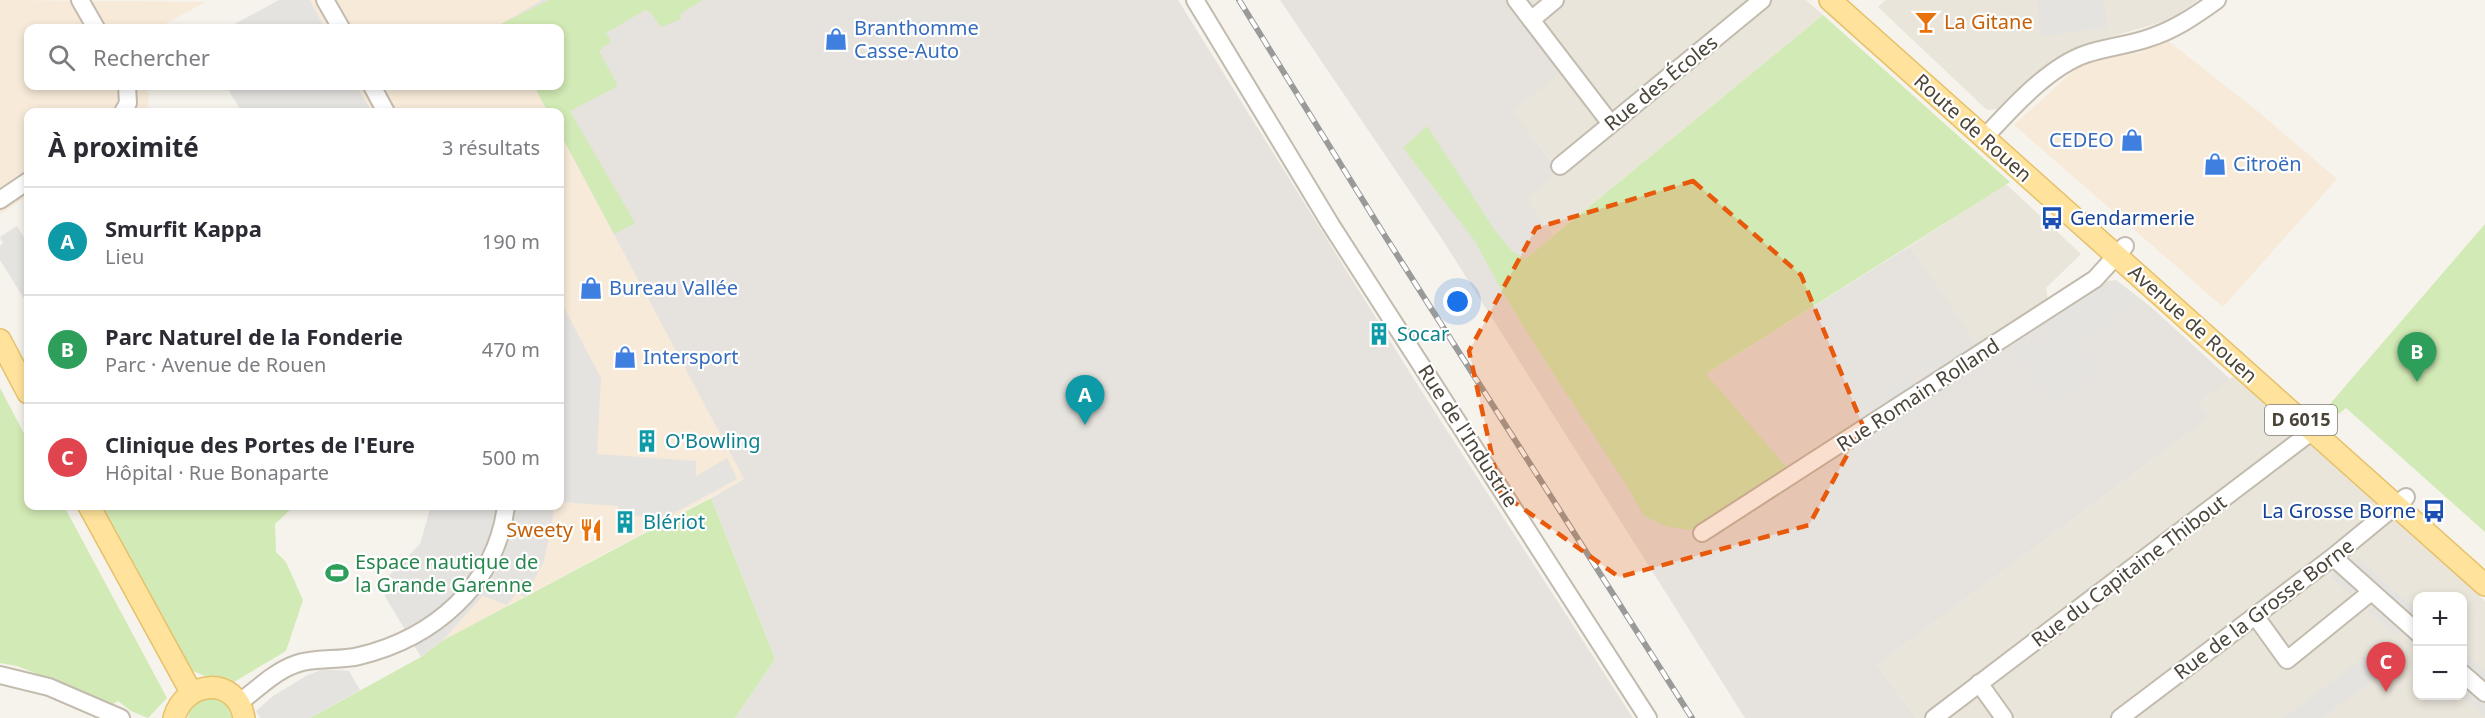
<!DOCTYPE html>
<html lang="fr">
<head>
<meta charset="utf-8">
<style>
	body { margin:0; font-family:"Noto Sans",sans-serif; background:#f7f7f7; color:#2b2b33 }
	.controls { position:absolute; right:18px; bottom:18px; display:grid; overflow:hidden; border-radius:12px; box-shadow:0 3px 9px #0003 }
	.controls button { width:54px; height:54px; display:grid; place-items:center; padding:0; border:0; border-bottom:2px solid #e1e1e2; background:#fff; color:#2b2b33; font:30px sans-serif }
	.you { position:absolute; left:1458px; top:302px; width:21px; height:21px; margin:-15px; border:4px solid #fff; border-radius:50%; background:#1a73e8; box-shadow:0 0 0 9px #1a73e833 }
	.badge { display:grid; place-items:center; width:39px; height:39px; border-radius:50%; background:#db2777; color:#fff; font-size:20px; font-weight:700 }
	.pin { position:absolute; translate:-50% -50px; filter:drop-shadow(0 2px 3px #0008) }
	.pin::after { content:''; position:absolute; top:32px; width:21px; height:18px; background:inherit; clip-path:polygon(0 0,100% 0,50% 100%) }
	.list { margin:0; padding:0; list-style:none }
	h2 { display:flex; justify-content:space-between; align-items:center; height:78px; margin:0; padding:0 24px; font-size:26px }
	h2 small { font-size:20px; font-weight:400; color:#7c7c81 }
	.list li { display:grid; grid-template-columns:39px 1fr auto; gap:18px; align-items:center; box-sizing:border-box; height:108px; padding:0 24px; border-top:2px solid #e1e1e2 }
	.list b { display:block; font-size:22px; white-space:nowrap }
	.list p { margin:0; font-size:20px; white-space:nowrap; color:#7c7c81 }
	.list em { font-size:20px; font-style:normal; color:#7c7c81 }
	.icon { flex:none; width:33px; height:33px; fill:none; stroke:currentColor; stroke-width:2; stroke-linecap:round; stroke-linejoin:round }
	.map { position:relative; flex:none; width:2485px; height:718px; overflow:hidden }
	.search { position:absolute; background:#fff; box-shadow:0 3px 9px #0003; left:24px; top:24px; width:540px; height:66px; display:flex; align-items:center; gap:15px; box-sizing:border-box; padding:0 21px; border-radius:12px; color:#7c7c81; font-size:22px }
	.panel { position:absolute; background:#fff; box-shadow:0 3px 9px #0003; left:24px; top:108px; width:540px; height:402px; border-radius:12px }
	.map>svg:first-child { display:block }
	.residential { fill:#eae5da; fill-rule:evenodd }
	.commercial { fill:#f7ead8 }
	.industrial { fill:#e6e2dd }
	.green { fill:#d2eab5 }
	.parking { fill:#e5e3e0 }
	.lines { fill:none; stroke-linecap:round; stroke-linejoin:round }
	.minor-casing { stroke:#c2bbae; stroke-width:20 }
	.major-casing { stroke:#e6c16a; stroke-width:24 }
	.minor { stroke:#fff; stroke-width:16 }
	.major { stroke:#ffe39c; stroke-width:21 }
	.rail-casing { stroke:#9a9a9a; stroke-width:6 }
	.rail { stroke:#fff; stroke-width:4; stroke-dasharray:11; stroke-linecap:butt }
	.marked { fill:#e8590c; fill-opacity:0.2; stroke:#e8590c; stroke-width:4.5; stroke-dasharray:12 8; stroke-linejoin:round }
	.labels { text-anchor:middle; stroke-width:4.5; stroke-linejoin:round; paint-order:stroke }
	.shield { fill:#fff; stroke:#817c74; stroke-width:1.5 }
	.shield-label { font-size:18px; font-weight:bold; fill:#4b4439 }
	.food-label { font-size:20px; fill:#c56008; stroke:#fff; text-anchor:start }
	.shop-label { font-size:20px; fill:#366cbe; stroke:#fff; text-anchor:start }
	.street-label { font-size:20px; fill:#4b4439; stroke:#fff }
	.transit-label { font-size:20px; fill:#164399; stroke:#fff; text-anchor:start }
	.culture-label { font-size:20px; fill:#0d838f; stroke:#fff; text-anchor:start }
	.leisure-label { font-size:20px; fill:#27864d; stroke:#fff; text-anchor:start }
</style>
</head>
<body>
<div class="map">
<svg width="2485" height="718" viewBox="0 0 2485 718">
	<rect width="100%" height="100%" fill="#f6f3ec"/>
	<path class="residential" d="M1511 0H1806L1823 15 1554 235 1524 199 1560 171 1511 111Z
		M1886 0H2198L2172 19 2093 42 2050 64 1998 109 1987 110 1878 7Z
		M2006 184 2081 254 2046 288 2048 300 1976 344 1910 246Z
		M2236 374 2485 601V718H1916L1877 665 2210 417 2200 402ZM2418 596H2462V696H2418Z"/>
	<path class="commercial" d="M0 0 205 2 158 28H28V86H144L149 94 147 112H28V196L0 214Z
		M310 0H549L501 24 503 28H325Z
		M2168 41 2255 109 2337 179 2223 307 2014 125 2083 62 2112 54 2134 51 2136 54Z
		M357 86H534L548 112H372Z
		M560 133 744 479 442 641 483 596 518 506H560Z"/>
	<path class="industrial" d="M542 0H1178L1417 384 1633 718H735L775 659 711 498 744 479 560 133V112H548L534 86H560V28H503L501 24Z
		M1280 0H1511L1565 70 1512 111 1560 172 1525 199 1554 235 1525 259 1706 374 1910 246 1976 343 2048 300 2099 282 2116 280 2151 307 2230 379 2200 402 2210 417 1877 665 1916 718H1745L1442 239Z"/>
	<path class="green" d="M549 0H703L680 14 681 19 661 27 651 13 645 10 606 33 611 41 599 51 618 86 570 111 635 223 614 234 560 133V112H548L534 86H560V28H503L501 24Z
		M1823 15 2010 182 1706 374 1789 470 1691 530 1668 527 1644 516 1626 484 1545 361 1503 293 1475 241 1403 148 1427 126 1496 232 1512 251 1525 259Z
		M2485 224V532L2346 408 2339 414 2329 405Z
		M0 388 28 441V506H64L167 698 148 718 131 711 118 701 113 704 17 666 0 663Z
		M711 498 775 659 735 718H310L421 657 442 641Z
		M99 506H291L290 510 275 524 276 552 286 562 303 600 286 651 229 685 190 670Z
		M216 698 227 706 232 718H188C190 702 201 699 216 698Z"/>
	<path class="parking" d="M279 0H310L325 28H227Z
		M2037 0H2104L2107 28 2041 36Z
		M226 86H357L372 112H242Z
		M17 226 28 244V305L0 260V246L3 243 0 237Z
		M2121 284 2138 297 2077 344 2096 371 2054 403 2018 351 2030 343 2034 346 2047 337 2053 331 2047 322 2102 286 2108 296Z
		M560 300 601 378 597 454 696 461V476L727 458 737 479 665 518 618 514V506L560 502Z
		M1942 356 1948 365 1929 378 1922 368Z
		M1908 376 1915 387 1893 402 1885 391Z
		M431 506H555L544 561 525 597 516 593 507 605 483 596 442 641 421 657 379 586 420 544Z
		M2357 557 2417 611V625L2350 564Z
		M2337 570 2358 588 2351 595 2331 577Z
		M2375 604 2403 629 2396 636 2368 611Z
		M2386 641 2401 659 2322 718H2283Z
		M2462 651 2485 671V686L2463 665Z
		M323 669 349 671 360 690 310 718H260L256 711 273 696 306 676Z
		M2470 689 2485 702V716L2463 696Z"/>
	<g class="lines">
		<g class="minor-casing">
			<path id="minor" d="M80 0 96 28
				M325 0 341 28
				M1195 0 1331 225 1648 718
				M1516 0 1611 124
				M1531 20 1555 0
				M372 86 386 112
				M123 112 128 103 127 86
				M1984 138C2011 109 2048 67 2086 54 2107 47 2129 45 2149 38 2174 30 2195 16 2217 0
				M1560 166 1762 0
				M0 200 28 181
				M1702 533 2095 279 2125 246
				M2333 557 2418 633
				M2256 617 2287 660 2371 592
				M2462 673 2485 693
				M0 675 49 687 121 718
				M1979 683 2004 718
				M239 703C256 690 275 671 296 664 315 657 339 661 359 656 434 638 496 585 506 506
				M1934 718 2323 423
				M2120 718 2333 557 2406 497"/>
		</g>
		<g class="major-casing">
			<path id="major" d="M1830 0 2485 585
				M0 340 28 393
				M89 506 191 692
				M174 718C185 679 237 676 244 718"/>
		</g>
		<use href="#minor" class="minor"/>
		<use href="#major" class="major"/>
		<g class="rail-casing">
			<path id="rail" d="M1239 0 1385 236 1692 718"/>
		</g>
		<use href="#rail" class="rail"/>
	</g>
	<path class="marked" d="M1693 181 1801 275 1863 426 1809 525 1619 577 1500 492 1469 351 1536 228Z"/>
	<defs>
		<g id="bar-bare" transform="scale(1.8)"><path d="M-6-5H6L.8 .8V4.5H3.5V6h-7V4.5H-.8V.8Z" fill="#e8710a" stroke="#fff" stroke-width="2.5" paint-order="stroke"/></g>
		<g id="shop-bare" transform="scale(1.8)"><path d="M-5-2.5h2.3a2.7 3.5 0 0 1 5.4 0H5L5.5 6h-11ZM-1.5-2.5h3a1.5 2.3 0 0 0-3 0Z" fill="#3f7fe0" stroke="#fff" stroke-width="2.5" paint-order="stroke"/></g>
		<g id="bus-bare" transform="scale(1.8)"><path d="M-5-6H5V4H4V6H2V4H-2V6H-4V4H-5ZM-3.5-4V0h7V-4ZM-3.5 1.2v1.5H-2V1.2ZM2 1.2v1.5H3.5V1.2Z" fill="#1a4fb4" stroke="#fff" stroke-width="2.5" paint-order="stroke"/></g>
		<g id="building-bare" transform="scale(1.8)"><path d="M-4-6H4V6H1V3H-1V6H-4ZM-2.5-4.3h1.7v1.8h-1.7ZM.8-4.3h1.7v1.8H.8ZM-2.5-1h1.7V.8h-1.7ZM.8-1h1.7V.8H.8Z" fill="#0f9aa8" stroke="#fff" stroke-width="2.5" paint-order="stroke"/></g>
		<g id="restaurant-bare" transform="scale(1.8)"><path d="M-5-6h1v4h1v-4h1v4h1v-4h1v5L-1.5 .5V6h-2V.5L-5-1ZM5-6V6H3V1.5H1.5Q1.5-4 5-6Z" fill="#e8710a" stroke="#fff" stroke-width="2.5" paint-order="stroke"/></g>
		<g id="stadium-bare" transform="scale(1.8)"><path d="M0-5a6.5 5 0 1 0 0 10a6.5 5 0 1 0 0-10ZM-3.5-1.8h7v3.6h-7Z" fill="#2e9e5b" stroke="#fff" stroke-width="2.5" paint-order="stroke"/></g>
	</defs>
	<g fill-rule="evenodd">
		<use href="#bar-bare" x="1926" y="22"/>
		<use href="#shop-bare" x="836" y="39"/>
		<use href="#shop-bare" x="2132" y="140"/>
		<use href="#shop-bare" x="2215" y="164"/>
		<use href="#bus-bare" x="2052" y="218"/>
		<use href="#shop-bare" x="591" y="288"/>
		<use href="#building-bare" x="1379" y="334"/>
		<use href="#shop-bare" x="625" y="357"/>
		<use href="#building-bare" x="647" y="441"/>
		<use href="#bus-bare" x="2434" y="511"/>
		<use href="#building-bare" x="625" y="522"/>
		<use href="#restaurant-bare" x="591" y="530"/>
		<use href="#stadium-bare" x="337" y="573"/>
	</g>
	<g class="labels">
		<rect class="shield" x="2265" y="405" width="72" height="30" rx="4.5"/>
		<g class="shield-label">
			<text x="2301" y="426">D 6015</text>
		</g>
		<g class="food-label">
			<text x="1944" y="29">La Gitane</text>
			<text x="573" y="537" text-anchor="end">Sweety</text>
		</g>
		<g class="shop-label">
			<text x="854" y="35">Branthomme<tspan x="854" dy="23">Casse-Auto</tspan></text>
			<text x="2114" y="147" text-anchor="end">CEDEO</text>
			<text x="2233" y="171">Citroën</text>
			<text x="609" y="295">Bureau Vallée</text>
			<text x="643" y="364">Intersport</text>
		</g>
		<g class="street-label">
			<text transform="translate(1661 83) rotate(-39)" y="7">Rue des Écoles</text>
			<text transform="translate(1973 128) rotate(42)" y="7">Route de Rouen</text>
			<text transform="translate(2193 324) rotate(42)" y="7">Avenue de Rouen</text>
			<text transform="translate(1918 395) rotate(-33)" y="7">Rue Romain Rolland</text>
			<text transform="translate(1468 436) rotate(57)" y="7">Rue de l'Industrie</text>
			<text transform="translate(2129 571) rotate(-37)" y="7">Rue du Capitaine Thibout</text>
			<text transform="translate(2264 609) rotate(-37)" y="7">Rue de la Grosse Borne</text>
		</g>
		<g class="transit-label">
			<text x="2070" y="225">Gendarmerie</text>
			<text x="2416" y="518" text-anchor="end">La Grosse Borne</text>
		</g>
		<g class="culture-label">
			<text x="1397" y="341">Socar</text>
			<text x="665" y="448">O'Bowling</text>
			<text x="643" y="529">Blériot</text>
		</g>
		<g class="leisure-label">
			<text x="355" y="569">Espace nautique de<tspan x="355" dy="23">la Grande Garenne</tspan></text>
		</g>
	</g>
</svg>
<div class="controls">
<button>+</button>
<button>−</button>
</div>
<div class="you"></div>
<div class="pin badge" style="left:1085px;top:425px;background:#0f9aa8">A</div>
<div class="pin badge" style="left:2417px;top:382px;background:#2e9e5b">B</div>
<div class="pin badge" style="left:2386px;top:692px;background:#e0444e">C</div>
<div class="search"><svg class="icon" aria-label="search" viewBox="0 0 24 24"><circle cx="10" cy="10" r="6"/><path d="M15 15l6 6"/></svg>Rechercher</div>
<section class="panel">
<h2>À proximité<small>3 résultats</small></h2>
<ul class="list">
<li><span class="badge" style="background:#0f9aa8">A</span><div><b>Smurfit Kappa</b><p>Lieu</p></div><em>190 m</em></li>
<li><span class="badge" style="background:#2e9e5b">B</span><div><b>Parc Naturel de la Fonderie</b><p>Parc · Avenue de Rouen</p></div><em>470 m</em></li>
<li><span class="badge" style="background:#e0444e">C</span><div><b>Clinique des Portes de l'Eure</b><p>Hôpital · Rue Bonaparte</p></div><em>500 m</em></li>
</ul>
</section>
</div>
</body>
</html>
